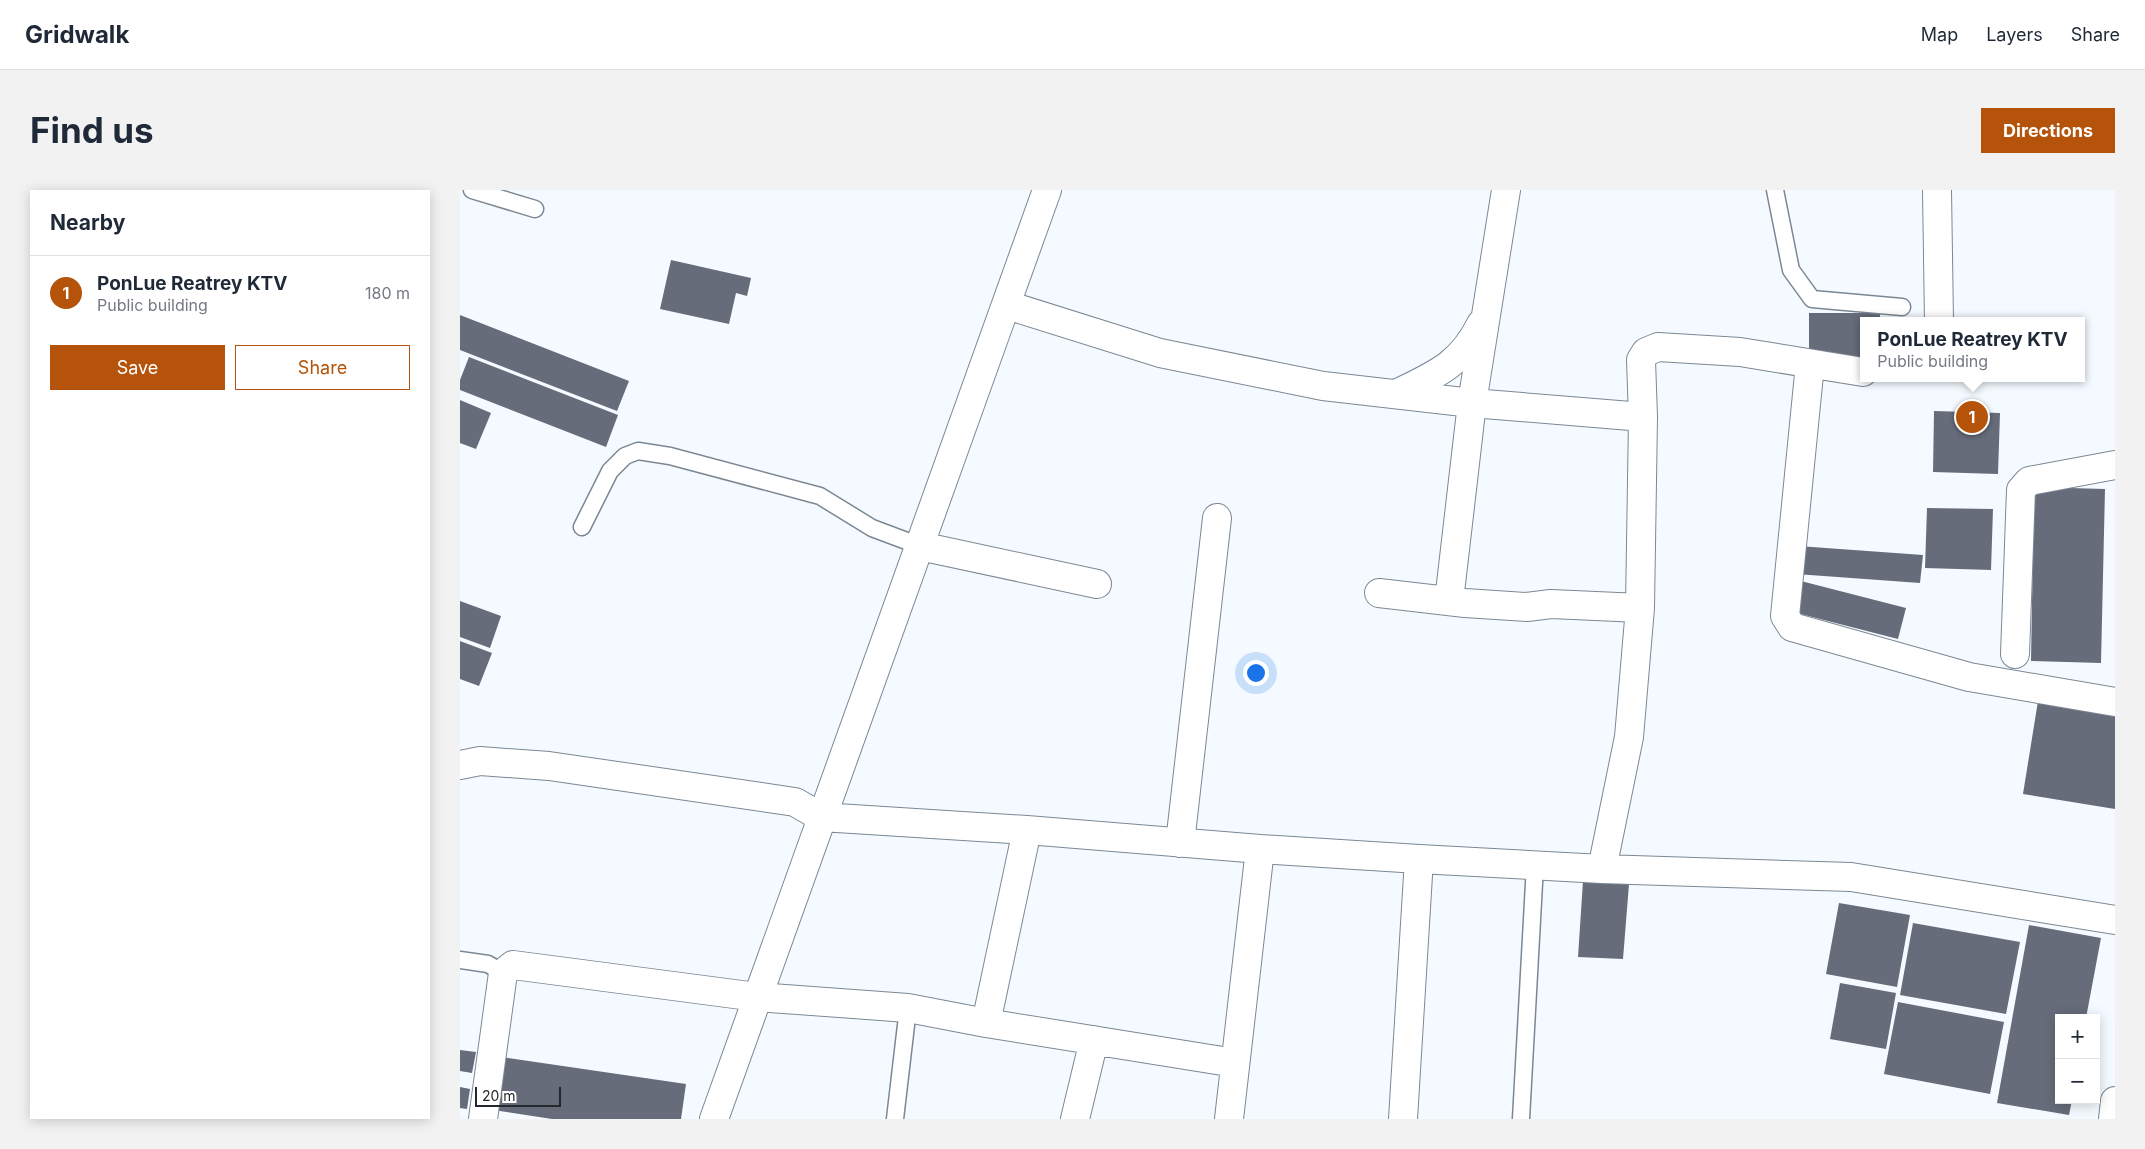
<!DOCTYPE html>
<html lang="en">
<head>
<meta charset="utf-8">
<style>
	body { margin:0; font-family:Inter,sans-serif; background:#f2f2f3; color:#1f2937 }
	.controls { position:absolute; right:15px; bottom:15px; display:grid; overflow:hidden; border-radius:0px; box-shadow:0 2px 12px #0003 }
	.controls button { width:45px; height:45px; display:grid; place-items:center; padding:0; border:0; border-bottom:1px solid #e0e1e3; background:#fff; color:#1f2937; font:25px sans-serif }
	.scale { position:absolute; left:15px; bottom:12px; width:86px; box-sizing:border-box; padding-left:5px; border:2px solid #23282c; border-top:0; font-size:14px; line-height:18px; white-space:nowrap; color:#23282c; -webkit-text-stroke:4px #fff; paint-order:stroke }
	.you { position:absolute; left:795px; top:482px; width:18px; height:18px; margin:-12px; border:4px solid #fff; border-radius:50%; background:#1a73e8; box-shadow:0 0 0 8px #1a73e833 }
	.badge { display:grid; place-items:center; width:32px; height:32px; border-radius:50%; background:#b45309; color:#fff; font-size:16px; font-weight:700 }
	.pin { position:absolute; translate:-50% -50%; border:2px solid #fff; box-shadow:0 1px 5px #0006 }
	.popup { position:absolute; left:1400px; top:127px; width:225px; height:65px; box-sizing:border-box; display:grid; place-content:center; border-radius:0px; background:#fff; filter:drop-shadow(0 1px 4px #0005); font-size:16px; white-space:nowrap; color:#747a83 }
	.popup b { font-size:19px; color:#1f2937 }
	.popup::after { content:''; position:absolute; left:50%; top:100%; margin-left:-10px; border:10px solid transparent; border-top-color:#fff }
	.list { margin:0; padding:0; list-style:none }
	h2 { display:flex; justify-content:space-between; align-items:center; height:65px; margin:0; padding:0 20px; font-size:21px }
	h2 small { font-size:16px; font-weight:400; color:#747a83 }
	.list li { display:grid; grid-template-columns:32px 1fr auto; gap:15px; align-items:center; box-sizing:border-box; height:75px; padding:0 20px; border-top:1px solid #e0e1e3 }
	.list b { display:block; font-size:19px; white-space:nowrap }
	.list p { margin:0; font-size:16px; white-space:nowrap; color:#747a83 }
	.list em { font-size:16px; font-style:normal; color:#747a83 }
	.actions { display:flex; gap:10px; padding:15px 20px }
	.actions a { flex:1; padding:11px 0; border:1px solid #b45309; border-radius:0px; text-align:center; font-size:18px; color:#b45309 }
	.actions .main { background:#b45309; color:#fff }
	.map { position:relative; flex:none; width:1655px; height:929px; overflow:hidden; border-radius:0px }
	header { display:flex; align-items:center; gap:30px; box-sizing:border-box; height:70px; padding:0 25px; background:#fff; border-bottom:1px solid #e0e1e3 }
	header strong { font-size:24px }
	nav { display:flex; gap:28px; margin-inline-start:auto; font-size:18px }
	.intro { display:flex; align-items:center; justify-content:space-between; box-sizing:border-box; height:120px; padding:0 30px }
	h1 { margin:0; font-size:35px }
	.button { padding:12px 22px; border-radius:0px; background:#b45309; color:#fff; font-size:18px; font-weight:700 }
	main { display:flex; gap:30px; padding:0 30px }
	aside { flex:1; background:#fff; border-radius:0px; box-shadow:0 2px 12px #0003 }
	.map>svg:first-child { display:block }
	.building { fill:#666c7a }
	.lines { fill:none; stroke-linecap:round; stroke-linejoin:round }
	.service-casing { stroke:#7b8893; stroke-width:19 }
	.minor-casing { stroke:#7b8893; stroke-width:30 }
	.tertiary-casing { stroke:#7b8893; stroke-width:30 }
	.service { stroke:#fff; stroke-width:16 }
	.minor { stroke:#fff; stroke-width:28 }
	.tertiary { stroke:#fff; stroke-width:28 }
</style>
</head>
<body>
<header>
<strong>Gridwalk</strong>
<nav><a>Map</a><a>Layers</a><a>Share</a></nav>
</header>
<div class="intro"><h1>Find us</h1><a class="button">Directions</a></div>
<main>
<aside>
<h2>Nearby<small></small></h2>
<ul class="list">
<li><span class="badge">1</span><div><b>PonLue Reatrey KTV</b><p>Public building</p></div><em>180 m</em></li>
</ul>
<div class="actions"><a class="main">Save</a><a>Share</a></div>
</aside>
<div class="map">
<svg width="1655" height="929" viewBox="0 0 1655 929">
	<rect width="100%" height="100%" fill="#f4faff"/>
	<path class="building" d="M211 70 291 88 287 106 276 103 269 134 200 119Z
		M1349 123H1420V131H1403V167L1349 166Z
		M0 125 169 191 157 221 0 160Z
		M9 167 158 225 146 257 0 200V190Z
		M0 210 31 223 16 259 0 253Z
		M1474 221 1540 223 1538 284 1473 282Z
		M1574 297 1645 299 1641 473 1571 471Z
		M1467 318 1533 319 1531 380 1465 378Z
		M1338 356 1463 365 1460 393 1336 384Z
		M1337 390 1446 418 1438 449 1329 421Z
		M0 411 41 426 30 458 0 447Z
		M0 451 32 463 19 496 0 489Z
		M1578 511 1655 524V619L1563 604Z
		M1123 691 1169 694 1163 769 1118 767Z
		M1379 713 1450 725 1437 797 1366 784Z
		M1453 733 1560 752 1546 824 1440 805Z
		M1569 735 1641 748 1626 828H1599V910H1612L1609 925 1537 913Z
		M1380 793 1436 803 1426 859 1370 849Z
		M1438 812 1544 832 1530 904 1424 884Z
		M0 860 16 862 12 883 0 881Z
		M41 867 226 894 221 929H92L33 920Z
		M0 897 10 899 7 919 0 918Z"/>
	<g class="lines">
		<g class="service-casing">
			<path id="service" d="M12 0 75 19
				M1315 0 1331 80 1352 109 1442 117
				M122 337 150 281 165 266 178 261 210 266 360 306 412 338 460 356
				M0 770 28 774 43 783
				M435 929 448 818
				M1061 929 1075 675"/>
		</g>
		<g class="minor-casing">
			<path id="minor" d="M1477 0 1479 131
				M547 115 700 163 863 196 1012 213 1183 227
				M1350 174 1325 426 1332 437 1509 487 1655 512
				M936 204C975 185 1001 175 1021 134
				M460 356 637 394
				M919 403 1005 413 1067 417 1091 414 1180 418
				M989 411 1012 213 1046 0
				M1555 464 1561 300 1569 291 1655 275
				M0 575 20 571 89 576 335 612 361 627 567 640 800 659 959 669 1142 679 1391 687 1655 730
				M720 653 757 328
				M1142 679 1169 547 1180 418 1183 227 1181 170 1186 162 1198 157 1280 162 1403 182
				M526 833 567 640
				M23 929 43 783 53 775 297 807 448 818 526 833 775 873
				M254 929 587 0
				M615 929 634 850
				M769 929 800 659
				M943 929 959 669"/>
		</g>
		<g class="tertiary-casing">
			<path id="tertiary" d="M1653 929 1655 911"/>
		</g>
		<use href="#service" class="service"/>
		<use href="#minor" class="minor"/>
		<use href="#tertiary" class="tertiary"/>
	</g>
</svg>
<div class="controls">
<button>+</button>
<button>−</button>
</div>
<div class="scale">20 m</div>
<div class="you"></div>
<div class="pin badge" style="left:1512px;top:227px">1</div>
<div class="popup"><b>PonLue Reatrey KTV</b>Public building</div>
</div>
</main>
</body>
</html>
